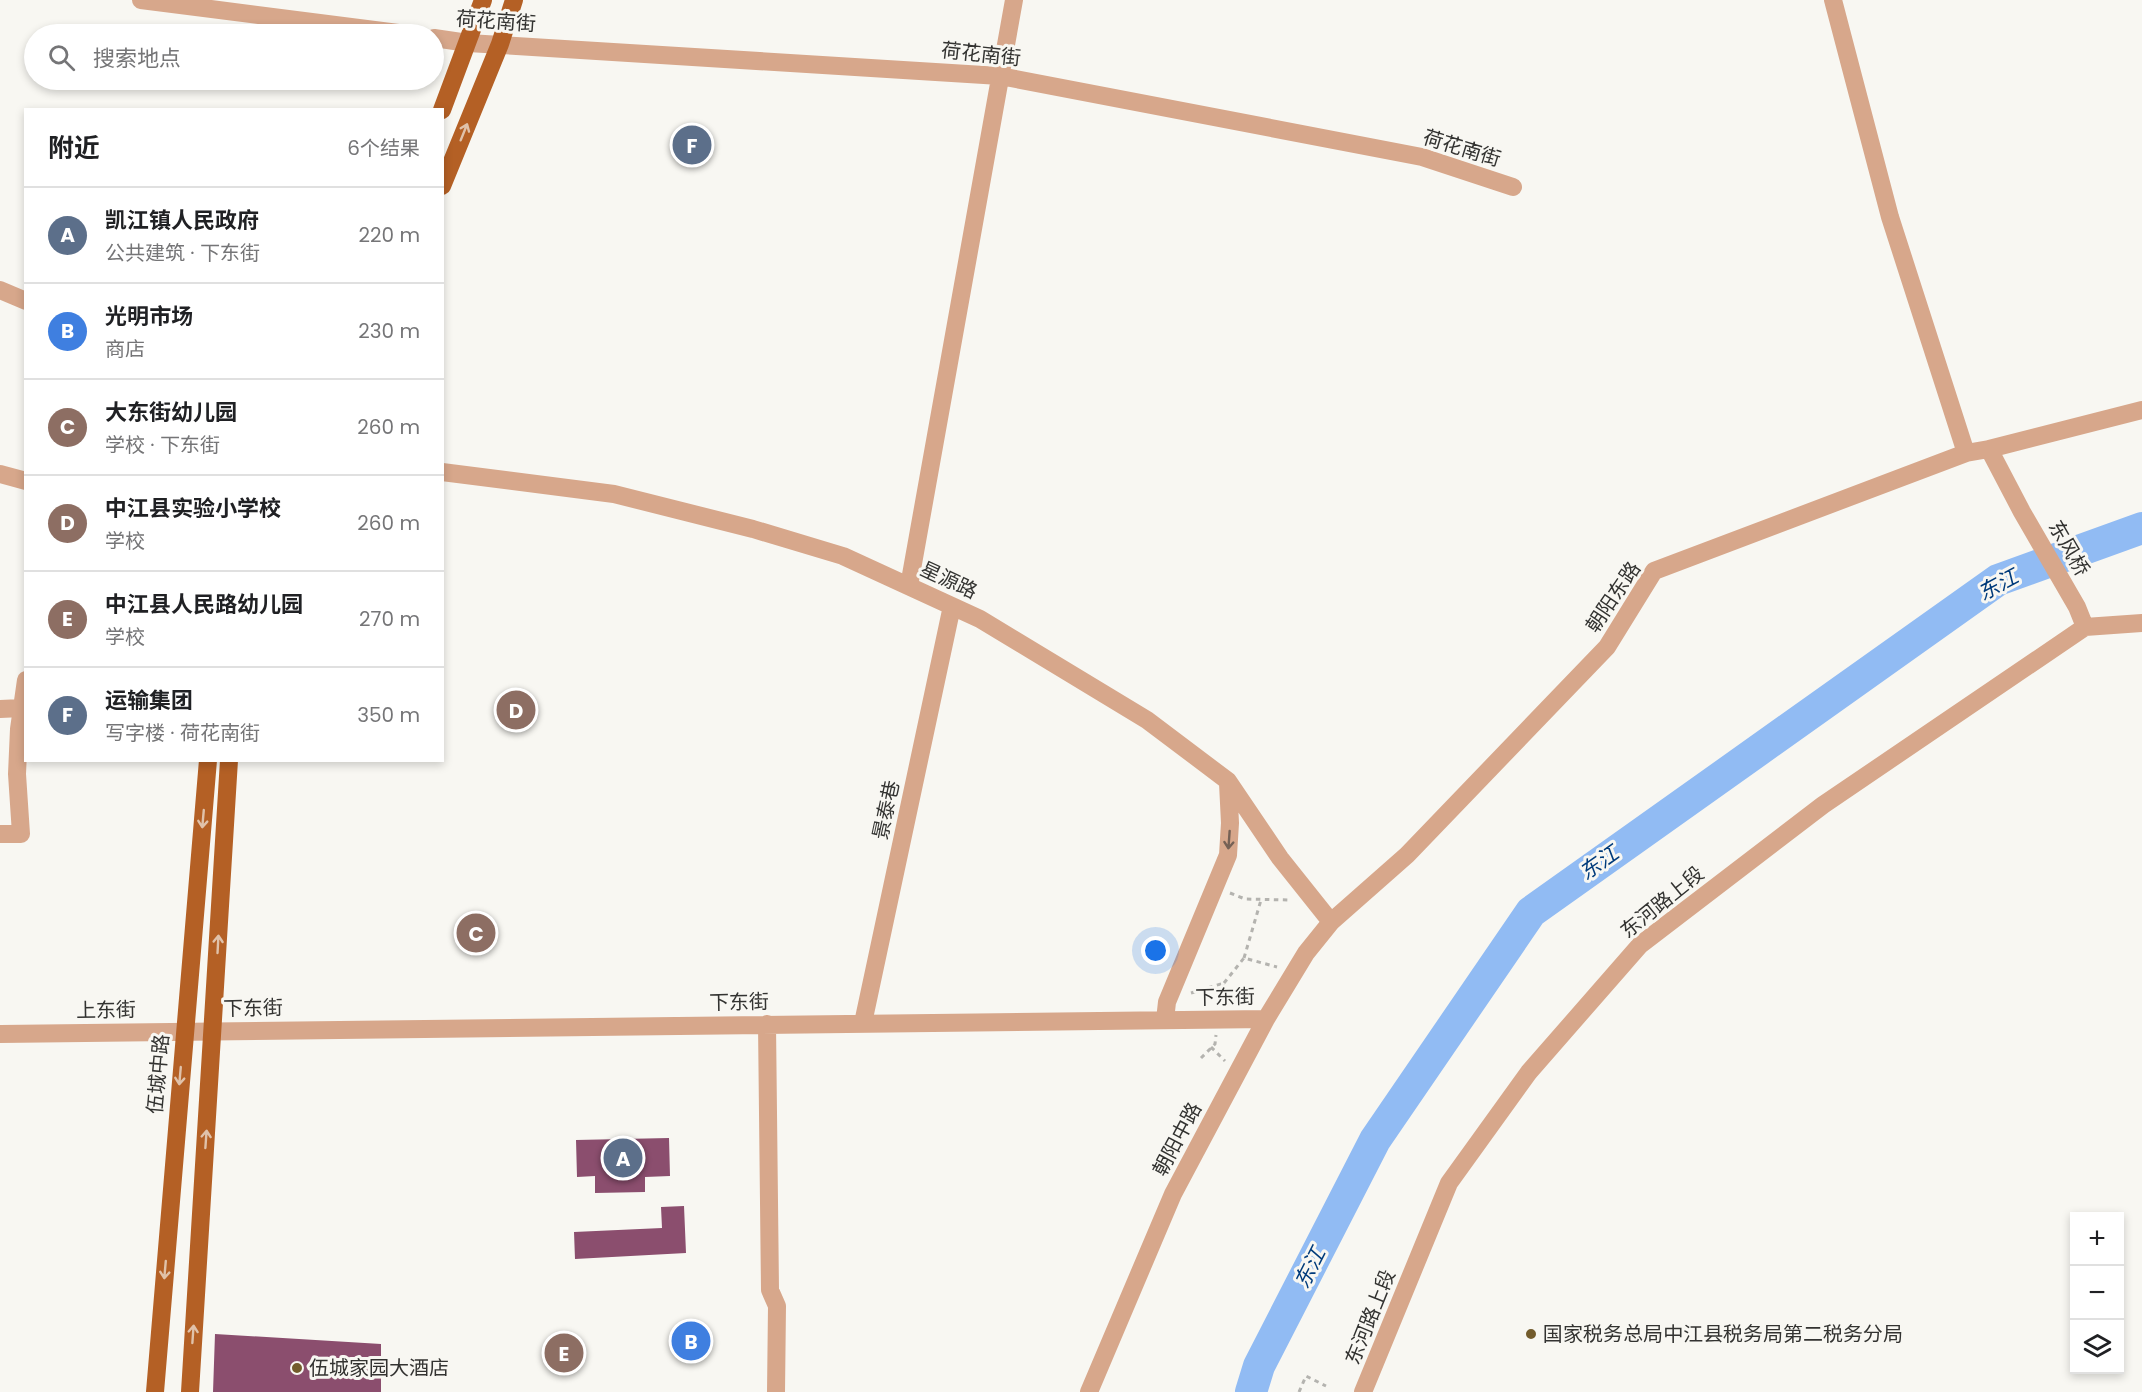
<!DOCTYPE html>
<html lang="zh">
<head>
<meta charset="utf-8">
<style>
	body { margin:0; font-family:Poppins,"Noto Sans SC",sans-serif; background:#f6f6f6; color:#202124 }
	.controls { position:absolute; right:18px; bottom:18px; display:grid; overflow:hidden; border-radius:0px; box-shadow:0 3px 9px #0003 }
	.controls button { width:54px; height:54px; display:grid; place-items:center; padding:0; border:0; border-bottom:2px solid #e0e0e0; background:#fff; color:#202124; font:30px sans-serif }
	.you { position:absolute; left:1156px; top:951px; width:21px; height:21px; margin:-15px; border:4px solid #fff; border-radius:50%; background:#1a73e8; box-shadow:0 0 0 9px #1a73e833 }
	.badge { display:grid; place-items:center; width:39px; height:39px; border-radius:50%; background:#ea580c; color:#fff; font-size:20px; font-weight:700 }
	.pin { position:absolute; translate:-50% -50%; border:3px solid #fff; box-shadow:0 2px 6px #0006 }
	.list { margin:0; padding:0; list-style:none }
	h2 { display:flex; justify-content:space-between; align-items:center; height:78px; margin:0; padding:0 24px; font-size:26px }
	h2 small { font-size:20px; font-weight:400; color:#757577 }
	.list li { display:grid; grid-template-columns:39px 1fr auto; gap:18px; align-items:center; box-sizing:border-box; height:96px; padding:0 24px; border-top:2px solid #e0e0e0 }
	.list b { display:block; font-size:22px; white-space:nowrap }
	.list p { margin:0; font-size:20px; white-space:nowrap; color:#757577 }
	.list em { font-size:20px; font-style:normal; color:#757577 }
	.icon { flex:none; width:33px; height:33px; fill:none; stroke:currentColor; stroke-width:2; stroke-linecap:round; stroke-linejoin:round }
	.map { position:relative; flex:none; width:2142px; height:1392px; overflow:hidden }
	.search { position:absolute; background:#fff; box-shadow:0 3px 9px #0003; left:24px; top:24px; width:420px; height:66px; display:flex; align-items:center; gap:15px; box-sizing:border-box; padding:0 21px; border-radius:33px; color:#757577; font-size:22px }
	.panel { position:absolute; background:#fff; box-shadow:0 3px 9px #0003; left:24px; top:108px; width:420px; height:654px; border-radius:0px }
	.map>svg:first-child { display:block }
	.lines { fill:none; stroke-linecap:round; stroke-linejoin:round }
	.river { stroke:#91bbf3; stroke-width:32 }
	.building { fill:#8b4e6e }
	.path { stroke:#b4b3af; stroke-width:3; stroke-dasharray:4.5 4.5; stroke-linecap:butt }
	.minor { stroke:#d7a78b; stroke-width:18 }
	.major { stroke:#b46025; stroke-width:18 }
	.oneway { stroke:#e0c2aa }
	.oneway2 { stroke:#756155 }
	.poi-dot { fill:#735c2c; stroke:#f8f7f2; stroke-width:2 }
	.labels { text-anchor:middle; stroke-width:6; stroke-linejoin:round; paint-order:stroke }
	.street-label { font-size:20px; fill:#333331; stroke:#f8f7f2 }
	.poi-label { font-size:20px; fill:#333331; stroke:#f8f7f2; text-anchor:start }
	.water-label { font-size:21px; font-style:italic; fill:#003b7b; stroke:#f8f7f2 }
</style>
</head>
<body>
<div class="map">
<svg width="2142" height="1392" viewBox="0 0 2142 1392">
	<rect width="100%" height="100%" fill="#f8f7f2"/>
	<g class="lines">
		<path class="river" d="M1251 1392 1259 1366 1375 1140 1531 912 1998 580 2142 528"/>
	</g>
	<path class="building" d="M669 1138 670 1176 645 1177V1192L595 1193V1176L577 1177 576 1140Z
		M684 1206 686 1253 575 1259 574 1232 662 1228 661 1207Z
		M215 1334 381 1344V1392H213Z"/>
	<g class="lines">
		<path class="path" d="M1230 893 1245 899 1290 900
			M1244 958 1261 900
			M1224 983 1244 958 1277 967
			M1191 993 1224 983 1220 1002
			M1211 1047 1225 1061
			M1201 1058 1215 1044 1216 1035
			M1299 1392 1306 1376 1326 1386"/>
		<path class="minor" d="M141 0 406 34
			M1833 0 1890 217 1966 453
			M434 38 468 43 1000 76 1422 157 1513 187
			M0 290 26 301
			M1989 449 2142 410
			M442 472 614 494 753 529 843 556 980 619 1147 720 1228 781 1280 858 1331 922
			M0 474 26 481
			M909 586 1014 0
			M0 709 22 708
			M0 834H21L17 774 19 729 26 680
			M1165 1020 1167 1002 1228 855 1230 823 1228 783
			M863 1023 952 606
			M767 1024 770 1290 777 1306 776 1392
			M0 1034 1266 1019
			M1089 1392 1173 1194 1266 1019 1306 953 1331 922 1407 855 1607 647 1654 571 1966 453 1989 449 2022 512 2077 607 2085 627 2142 623
			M1363 1392 1449 1183 1529 1072 1640 945 1823 805 2085 627"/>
		<path class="major" d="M442 110 483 0
			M442 186 500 44 514 0
			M155 1392 208 760
			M190 1392 229 760"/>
	</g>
	<defs><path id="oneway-shaft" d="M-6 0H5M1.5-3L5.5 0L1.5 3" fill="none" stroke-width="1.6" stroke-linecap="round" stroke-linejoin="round" transform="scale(1.5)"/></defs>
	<g class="oneway">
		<use href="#oneway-shaft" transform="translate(464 132) rotate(-68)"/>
		<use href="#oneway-shaft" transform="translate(203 819) rotate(95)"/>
		<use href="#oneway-shaft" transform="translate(218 944) rotate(-87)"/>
		<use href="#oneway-shaft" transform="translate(180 1076) rotate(95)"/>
		<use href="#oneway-shaft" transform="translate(206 1139) rotate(-86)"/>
		<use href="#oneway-shaft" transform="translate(165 1270) rotate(95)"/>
		<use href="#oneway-shaft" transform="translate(193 1334) rotate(-86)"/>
	</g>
	<use class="oneway2" href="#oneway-shaft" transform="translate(1229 840) rotate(94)"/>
	<g class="poi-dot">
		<circle cx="1531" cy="1334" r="6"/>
		<circle cx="297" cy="1368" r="6"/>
	</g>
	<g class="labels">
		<g class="street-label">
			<text transform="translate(496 21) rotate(4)" y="7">荷花南街</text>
			<text transform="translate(981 54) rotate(6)" y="7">荷花南街</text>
			<text transform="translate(1462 148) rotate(17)" y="7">荷花南街</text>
			<text transform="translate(2069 548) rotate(60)" y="7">东风桥</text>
			<text transform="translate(949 580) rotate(25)" y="7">星源路</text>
			<text transform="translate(1613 597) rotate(-56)" y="7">朝阳东路</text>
			<text transform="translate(886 810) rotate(-78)" y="7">景泰巷</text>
			<text transform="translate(1662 902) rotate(-39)" y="7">东河路上段</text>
			<text transform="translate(1225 997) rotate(-1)" y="7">下东街</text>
			<text transform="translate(739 1002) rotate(-1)" y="7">下东街</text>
			<text transform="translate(253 1008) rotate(-1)" y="7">下东街</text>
			<text transform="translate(106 1010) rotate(-1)" y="7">上东街</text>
			<text transform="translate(158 1074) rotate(-85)" y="7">伍城中路</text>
			<text transform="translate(1177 1139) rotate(-62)" y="7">朝阳中路</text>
			<text transform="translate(1370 1317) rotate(-68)" y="7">东河路上段</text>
		</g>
		<g class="poi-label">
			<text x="1543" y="1341">国家税务总局中江县税务局第二税务分局</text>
			<text x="309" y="1375">伍城家园大酒店</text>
		</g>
		<g class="water-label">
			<text transform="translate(1998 585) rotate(-28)" y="7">东江</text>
			<text transform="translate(1599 863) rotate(-35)" y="7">东江</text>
			<text transform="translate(1310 1268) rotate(-63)" y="7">东江</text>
		</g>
	</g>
</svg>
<div class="controls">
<button>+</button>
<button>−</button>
<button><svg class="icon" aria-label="layers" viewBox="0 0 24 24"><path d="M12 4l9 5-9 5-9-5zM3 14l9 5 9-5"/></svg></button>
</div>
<div class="you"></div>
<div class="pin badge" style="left:623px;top:1158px;background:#5c6f8a">A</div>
<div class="pin badge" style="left:691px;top:1341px;background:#3f7fe0">B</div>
<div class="pin badge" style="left:476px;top:933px;background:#8d6e63">C</div>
<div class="pin badge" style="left:516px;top:710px;background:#8d6e63">D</div>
<div class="pin badge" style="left:564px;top:1353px;background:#8d6e63">E</div>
<div class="pin badge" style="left:692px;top:145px;background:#5c6f8a">F</div>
<div class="search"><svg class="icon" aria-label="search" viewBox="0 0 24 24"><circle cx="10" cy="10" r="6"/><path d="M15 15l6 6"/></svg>搜索地点</div>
<section class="panel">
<h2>附近<small>6个结果</small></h2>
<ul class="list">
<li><span class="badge" style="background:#5c6f8a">A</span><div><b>凯江镇人民政府</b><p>公共建筑 · 下东街</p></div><em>220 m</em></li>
<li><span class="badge" style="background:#3f7fe0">B</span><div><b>光明市场</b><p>商店</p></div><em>230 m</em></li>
<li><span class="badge" style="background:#8d6e63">C</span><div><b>大东街幼儿园</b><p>学校 · 下东街</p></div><em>260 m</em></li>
<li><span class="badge" style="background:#8d6e63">D</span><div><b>中江县实验小学校</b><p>学校</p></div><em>260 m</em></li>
<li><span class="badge" style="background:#8d6e63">E</span><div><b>中江县人民路幼儿园</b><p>学校</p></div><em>270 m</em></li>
<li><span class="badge" style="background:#5c6f8a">F</span><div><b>运输集团</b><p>写字楼 · 荷花南街</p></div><em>350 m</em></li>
</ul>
</section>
</div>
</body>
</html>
